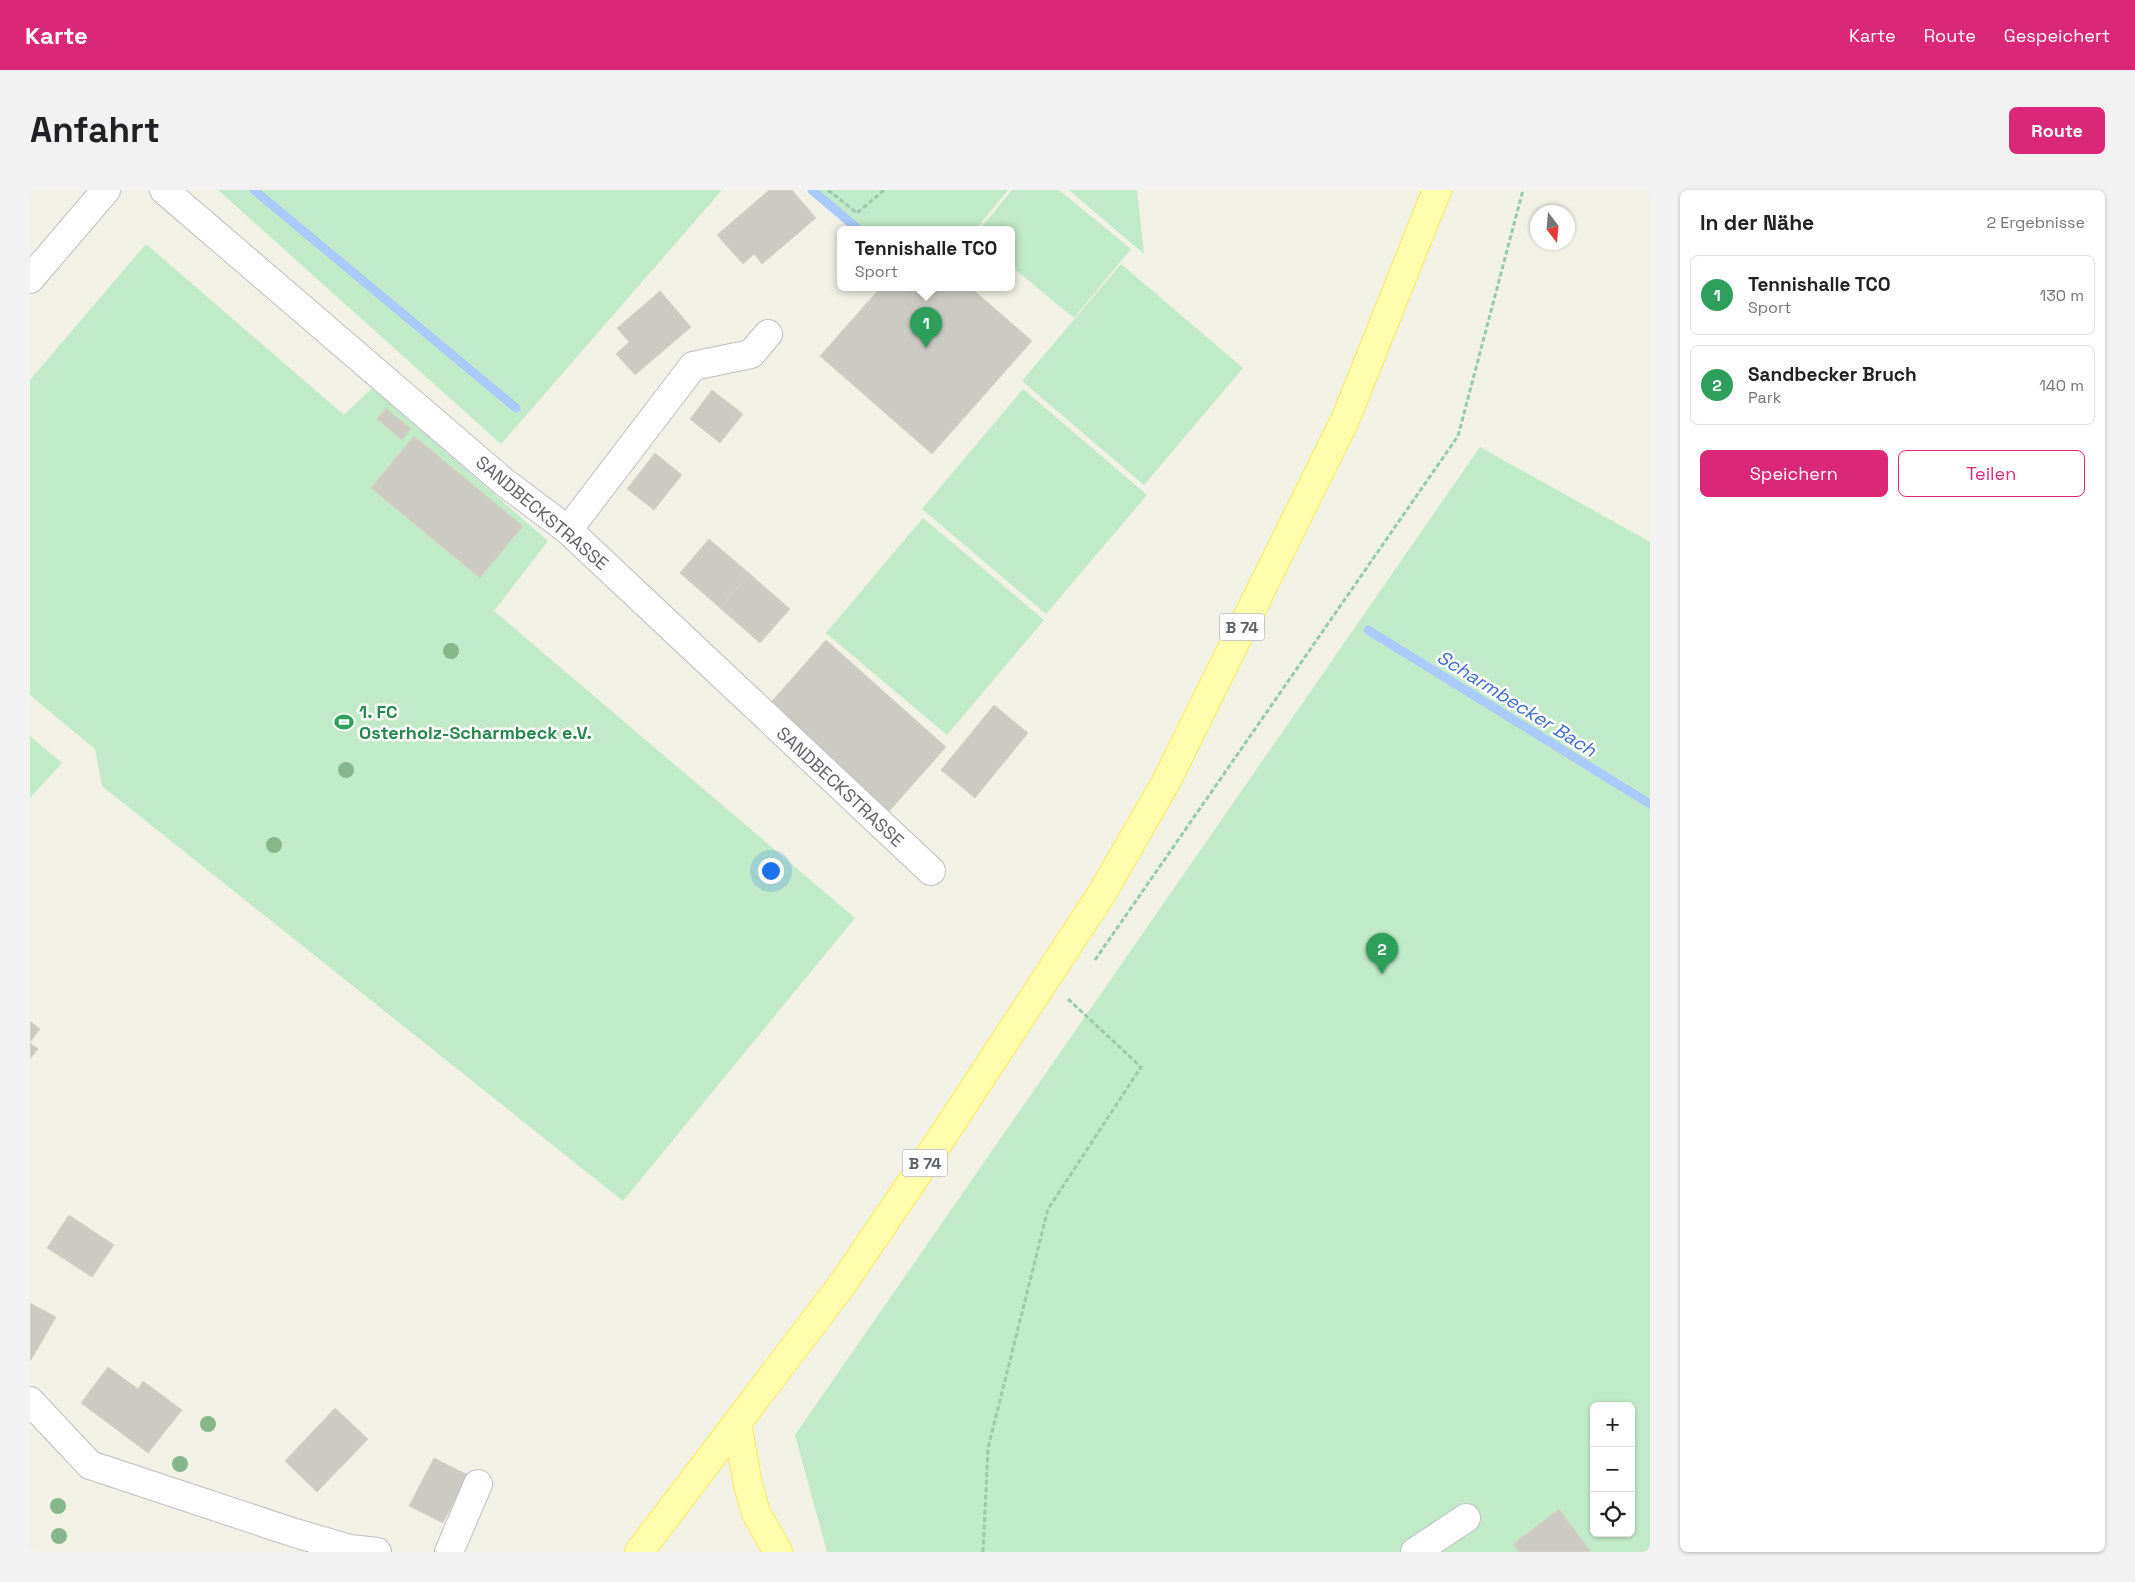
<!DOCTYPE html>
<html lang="de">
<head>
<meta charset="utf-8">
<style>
	body { margin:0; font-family:"Space Grotesk",sans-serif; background:#f2f2f2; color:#202124 }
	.controls { position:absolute; right:15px; bottom:15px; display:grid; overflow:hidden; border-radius:8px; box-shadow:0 1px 4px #0004 }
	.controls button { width:45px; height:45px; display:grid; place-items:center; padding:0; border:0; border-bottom:1px solid #e0e0e0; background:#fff; color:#202124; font:25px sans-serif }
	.compass { position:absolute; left:1500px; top:15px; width:45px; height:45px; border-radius:50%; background:#fff; box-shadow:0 1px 4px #0004; rotate:164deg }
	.you { position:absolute; left:740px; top:680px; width:18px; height:18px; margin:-12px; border:4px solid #fff; border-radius:50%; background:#1a73e8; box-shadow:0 0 0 8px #1a73e833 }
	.badge { display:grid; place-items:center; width:32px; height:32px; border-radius:50%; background:#db2777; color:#fff; font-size:16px; font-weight:700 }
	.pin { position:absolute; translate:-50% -41px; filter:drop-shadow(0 1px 2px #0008) }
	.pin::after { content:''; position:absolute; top:26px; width:18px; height:15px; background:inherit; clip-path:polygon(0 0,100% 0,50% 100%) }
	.popup { position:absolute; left:807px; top:36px; width:178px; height:65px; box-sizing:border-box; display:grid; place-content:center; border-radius:8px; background:#fff; filter:drop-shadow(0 1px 4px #0005); font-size:16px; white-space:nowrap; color:#757577 }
	.popup b { font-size:19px; color:#202124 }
	.popup::after { content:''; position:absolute; left:50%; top:100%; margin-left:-10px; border:10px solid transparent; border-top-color:#fff }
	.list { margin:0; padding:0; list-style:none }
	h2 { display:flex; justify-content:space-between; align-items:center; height:65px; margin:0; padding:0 20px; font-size:21px }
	h2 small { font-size:16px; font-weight:400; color:#757577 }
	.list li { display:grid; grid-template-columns:32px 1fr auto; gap:15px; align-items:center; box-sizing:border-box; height:80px; margin:0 10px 10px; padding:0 10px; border:1px solid #e0e0e0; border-radius:8px }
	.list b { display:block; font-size:19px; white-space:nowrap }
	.list p { margin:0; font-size:16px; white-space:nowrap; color:#757577 }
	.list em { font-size:16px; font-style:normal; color:#757577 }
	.actions { display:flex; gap:10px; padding:15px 20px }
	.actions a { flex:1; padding:11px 0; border:1px solid #db2777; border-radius:8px; text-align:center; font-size:18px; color:#db2777 }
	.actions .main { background:#db2777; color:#fff }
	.icon { flex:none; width:28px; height:28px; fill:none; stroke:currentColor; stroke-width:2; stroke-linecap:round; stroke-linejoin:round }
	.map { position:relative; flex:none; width:1620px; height:1362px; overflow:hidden; border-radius:8px }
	header { display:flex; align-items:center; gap:30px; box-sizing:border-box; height:70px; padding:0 25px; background:#db2777; color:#fff }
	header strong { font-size:24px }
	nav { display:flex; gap:28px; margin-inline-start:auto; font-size:18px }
	.intro { display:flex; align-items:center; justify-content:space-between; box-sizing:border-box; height:120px; padding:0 30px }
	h1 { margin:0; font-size:35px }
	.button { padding:12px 22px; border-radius:8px; background:#db2777; color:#fff; font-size:18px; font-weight:700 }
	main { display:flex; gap:30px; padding:0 30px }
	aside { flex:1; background:#fff; border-radius:8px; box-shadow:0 1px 4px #0004 }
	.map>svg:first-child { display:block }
	.green { fill:#c1eac8; fill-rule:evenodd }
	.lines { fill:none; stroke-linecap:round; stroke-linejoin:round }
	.stream { stroke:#a9cbff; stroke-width:9 }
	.building { fill:#cccbc3; stroke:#d7d4c4 }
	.minor-casing { stroke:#bebfc6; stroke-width:30 }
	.major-casing { stroke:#feea53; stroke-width:30 }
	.path { stroke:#98caaf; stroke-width:3; stroke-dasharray:5 2.5; stroke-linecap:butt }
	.minor { stroke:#fff; stroke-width:28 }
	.major { stroke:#ffffae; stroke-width:28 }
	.tree { fill:#86b78b }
	.labels { text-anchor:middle; stroke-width:5; stroke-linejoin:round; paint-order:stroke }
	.shield { fill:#fff; stroke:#8e9095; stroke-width:1 }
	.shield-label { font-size:16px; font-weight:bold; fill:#5e6168 }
	.street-label { font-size:18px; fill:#5e6168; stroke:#fff }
	.leisure-label { font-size:18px; font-weight:bold; fill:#27864d; stroke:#fff; text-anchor:start }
	.water-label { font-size:19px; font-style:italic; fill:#3f6dce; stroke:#fff }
</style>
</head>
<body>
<header>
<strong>Karte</strong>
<nav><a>Karte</a><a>Route</a><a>Gespeichert</a></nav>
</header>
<div class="intro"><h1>Anfahrt</h1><a class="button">Route</a></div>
<main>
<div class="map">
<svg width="1620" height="1362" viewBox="0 0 1620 1362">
	<rect width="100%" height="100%" fill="#f1f1e6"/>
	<path class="green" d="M188 0H692L471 254Z
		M782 0H978L946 39H828Z
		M982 0H1029L1101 59 1044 128 981 76V39H950Z
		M1039 0H1107L1114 64Z
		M116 54 314 225 342 198 518 351 464 421 825 728 593 1011 72 596 65 559 0 505V190Z
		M1091 74 1213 178 1114 295 992 191Z
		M993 199 1117 305 1016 424 892 319Z
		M1450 257 1620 352V1362H797L765 1245ZM1564 1216H1601V1343H1564Z
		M893 328 1014 430 917 545 796 443Z
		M0 546 32 573 0 608Z"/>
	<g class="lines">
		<path class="stream" d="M224 0 486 218
			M782 0 828 39
			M1338 440 1620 614"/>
	</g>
	<path class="building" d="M739 0H762L786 28 732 74 724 64 713 74 687 45Z
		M851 97H940L1002 151 902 264 790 166Z
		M630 101 661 137 605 185 586 164 599 152 587 138Z
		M682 200 713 224 690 253 660 229Z
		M356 218 381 239 372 250 347 229Z
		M384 246 493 336 450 388 341 298Z
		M625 263 652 285 624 320 597 299Z
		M679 349 720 384 690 418 650 383Z
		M720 384 760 419 730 453 690 418Z
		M796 450 916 557 855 626 735 519Z
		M964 515 998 543 945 608 911 580Z
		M0 831 10 839 0 852Z
		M0 853 8 859 0 869Z
		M39 1025 84 1055 62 1087 17 1058Z
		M0 1113 26 1127 1 1170H0Z
		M78 1177 108 1199 113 1191 152 1220 118 1263 51 1213Z
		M305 1218 338 1249 287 1302 255 1271Z
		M404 1268 438 1285 413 1333 379 1316Z
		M1529 1319 1561 1362H1489L1483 1354Z"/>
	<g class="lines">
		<g class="minor-casing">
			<path id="minor" d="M134 0 474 292 538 340 901 681
				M0 89 76 0
				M538 340 663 176 721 164 738 144
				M0 1211 60 1275 265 1343 320 1359 347 1362
				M419 1362 448 1294
				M1385 1362 1436 1328"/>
		</g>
		<g class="major-casing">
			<path id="major" d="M707 1233 718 1295 726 1323 748 1362
				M609 1362 814 1092 907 955 1072 703 1136 592 1315 230 1407 0"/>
		</g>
		<path class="path" d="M798 0 827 23 854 0
			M1065 770 1428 246 1493 0
			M953 1362 958 1258 1018 1019 1111 877 1038 809 1039 808"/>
		<use href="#minor" class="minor"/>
		<use href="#major" class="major"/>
	</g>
	<g class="tree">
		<circle cx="421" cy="461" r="8"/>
		<circle cx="316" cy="580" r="8"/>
		<circle cx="244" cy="655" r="8"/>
		<circle cx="178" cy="1234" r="8"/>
		<circle cx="150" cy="1274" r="8"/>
		<circle cx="28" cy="1316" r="8"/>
		<circle cx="29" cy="1346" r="8"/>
	</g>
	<defs>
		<g id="stadium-bare" transform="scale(1.5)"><path d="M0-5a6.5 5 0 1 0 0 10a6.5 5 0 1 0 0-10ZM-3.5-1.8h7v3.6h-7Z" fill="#2e9e5b" stroke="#fff" stroke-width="2.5" paint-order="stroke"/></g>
	</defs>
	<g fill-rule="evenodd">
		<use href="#stadium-bare" x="314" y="532"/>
	</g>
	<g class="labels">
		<g class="shield">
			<rect x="1189.5" y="423.5" width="45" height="27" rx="4"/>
			<rect x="872.5" y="959.5" width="45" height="27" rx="4"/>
		</g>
		<g class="shield-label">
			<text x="1212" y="443">B 74</text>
			<text x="895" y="979">B 74</text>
		</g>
		<g class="street-label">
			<text transform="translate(512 323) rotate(40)" y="6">SANDBECKSTRASSE</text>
			<text transform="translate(810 597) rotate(43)" y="6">SANDBECKSTRASSE</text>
		</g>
		<g class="leisure-label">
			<text x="329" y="528">1. FC<tspan x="329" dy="21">Osterholz-Scharmbeck e.V.</tspan></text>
		</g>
		<g class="water-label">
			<text transform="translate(1487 513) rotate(32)" y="7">Scharmbecker Bach</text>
		</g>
	</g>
</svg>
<div class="controls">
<button>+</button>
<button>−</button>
<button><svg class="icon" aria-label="locate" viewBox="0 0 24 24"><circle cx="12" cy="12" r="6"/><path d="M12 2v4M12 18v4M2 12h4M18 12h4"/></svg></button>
</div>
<svg class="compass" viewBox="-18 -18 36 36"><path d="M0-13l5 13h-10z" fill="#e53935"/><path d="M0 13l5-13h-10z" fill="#757577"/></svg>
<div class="you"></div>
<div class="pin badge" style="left:896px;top:158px;background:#2e9e5b">1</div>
<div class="popup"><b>Tennishalle TCO</b>Sport</div>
<div class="pin badge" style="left:1352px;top:784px;background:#2e9e5b">2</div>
</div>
<aside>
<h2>In der Nähe<small>2 Ergebnisse</small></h2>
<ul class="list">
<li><span class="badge" style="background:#2e9e5b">1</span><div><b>Tennishalle TCO</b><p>Sport</p></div><em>130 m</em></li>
<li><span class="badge" style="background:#2e9e5b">2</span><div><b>Sandbecker Bruch</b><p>Park</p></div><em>140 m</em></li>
</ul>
<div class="actions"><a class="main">Speichern</a><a>Teilen</a></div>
</aside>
</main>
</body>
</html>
